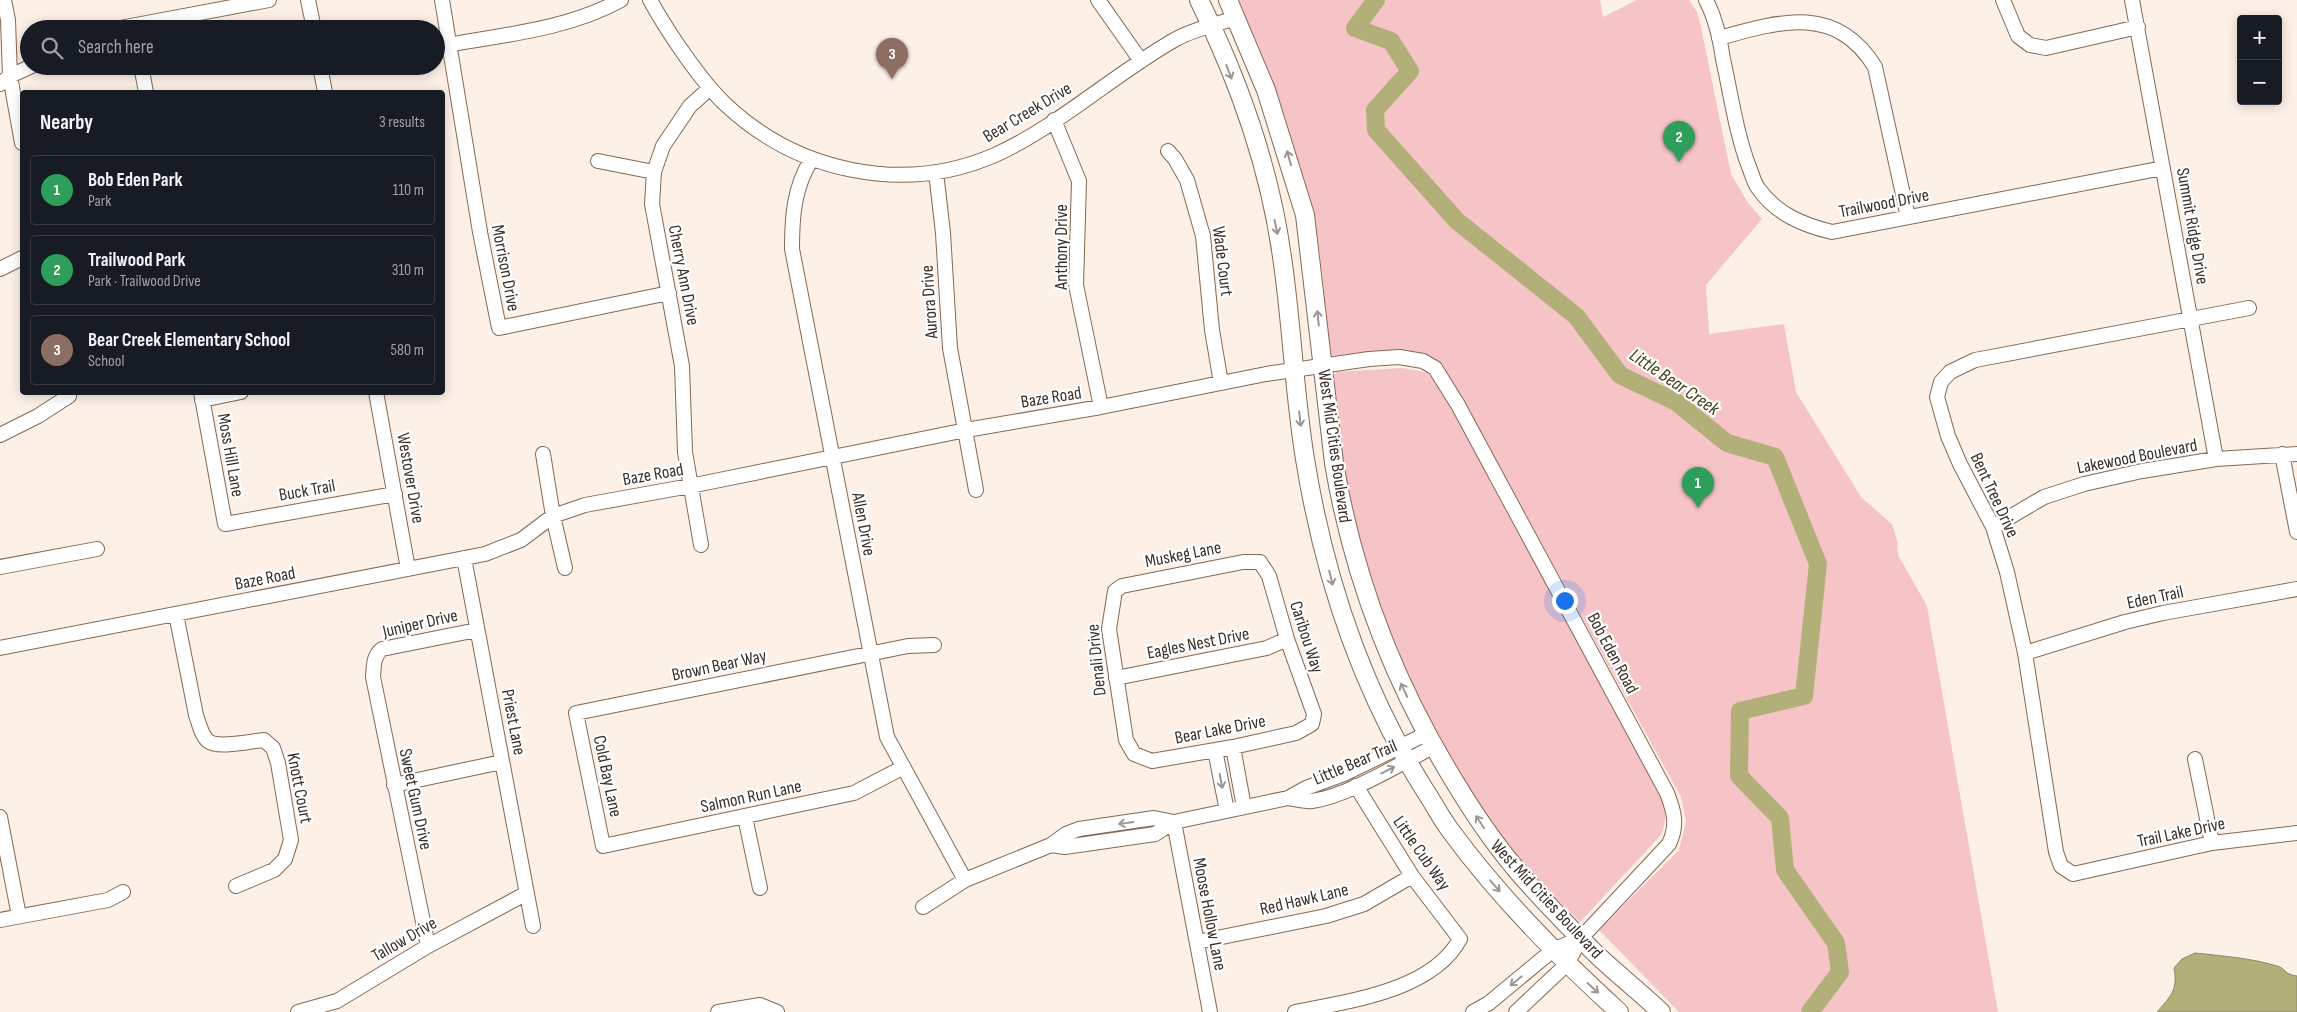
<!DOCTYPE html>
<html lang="en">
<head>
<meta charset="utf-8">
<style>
	body { margin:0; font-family:"Sofia Sans Condensed",sans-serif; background:#242831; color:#f1f3f6 }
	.controls { position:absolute; right:15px; top:15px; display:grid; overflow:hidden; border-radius:5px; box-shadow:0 2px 12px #0003 }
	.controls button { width:45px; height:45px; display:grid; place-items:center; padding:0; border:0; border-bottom:1px solid #363941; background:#171b24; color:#f1f3f6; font:25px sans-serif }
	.you { position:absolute; left:1564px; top:600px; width:18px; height:18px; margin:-12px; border:4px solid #fff; border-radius:50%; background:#1a73e8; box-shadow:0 0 0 8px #1a73e833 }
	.badge { display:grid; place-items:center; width:32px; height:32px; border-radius:50%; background:#018c73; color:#fff; font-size:16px; font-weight:700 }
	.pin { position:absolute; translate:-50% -41px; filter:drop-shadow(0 1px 2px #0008) }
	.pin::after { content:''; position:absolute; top:26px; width:18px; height:15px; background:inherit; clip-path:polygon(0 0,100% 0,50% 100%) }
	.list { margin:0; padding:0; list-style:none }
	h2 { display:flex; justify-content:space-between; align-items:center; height:65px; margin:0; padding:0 20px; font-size:21px }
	h2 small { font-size:16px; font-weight:400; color:#9ea1a6 }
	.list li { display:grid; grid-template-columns:32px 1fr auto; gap:15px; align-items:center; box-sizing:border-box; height:70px; margin:0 10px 10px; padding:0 10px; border:1px solid #363941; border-radius:5px }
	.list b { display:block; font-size:19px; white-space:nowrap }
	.list p { margin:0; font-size:16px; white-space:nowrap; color:#9ea1a6 }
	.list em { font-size:16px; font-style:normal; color:#9ea1a6 }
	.icon { flex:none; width:28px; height:28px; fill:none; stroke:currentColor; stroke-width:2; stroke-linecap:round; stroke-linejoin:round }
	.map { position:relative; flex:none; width:2297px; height:1012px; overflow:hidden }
	.search { position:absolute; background:#171b24; box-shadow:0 2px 12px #0003; left:20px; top:20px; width:425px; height:55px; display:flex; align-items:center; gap:12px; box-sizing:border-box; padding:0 18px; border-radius:28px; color:#9ea1a6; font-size:19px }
	.panel { position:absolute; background:#171b24; box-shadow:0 2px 12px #0003; left:20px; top:90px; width:425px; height:305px; border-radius:5px }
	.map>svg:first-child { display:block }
	.green { fill:#f6c4c7 }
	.water { fill:#b2af79; stroke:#8e8860 }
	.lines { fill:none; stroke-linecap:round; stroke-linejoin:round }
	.river { stroke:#b2af79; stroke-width:18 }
	.minor-casing { stroke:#846954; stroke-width:16 }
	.major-casing { stroke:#846954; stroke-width:20 }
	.minor { stroke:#fff; stroke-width:14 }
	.major { stroke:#fff; stroke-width:18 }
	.oneway { stroke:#9c9692 }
	.labels { text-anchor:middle; stroke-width:4.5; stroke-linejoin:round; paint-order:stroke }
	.street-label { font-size:18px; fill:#3a2e25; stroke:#fff }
	.water-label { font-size:19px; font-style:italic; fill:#434015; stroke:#fff }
</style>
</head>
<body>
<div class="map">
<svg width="2297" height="1012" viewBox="0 0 2297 1012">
	<rect width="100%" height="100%" fill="#fdf0e7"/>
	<path class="green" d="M1235 0H1600L1603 17 1637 0H1689L1697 12 1701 27 1731 174 1748 203 1762 219 1706 285 1709 334 1784 324 1796 392 1861 497 1892 524 1897 540 1898 555 1927 606 1998 1012H1679L1599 930 1679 850 1686 821 1681 797 1458 393 1435 362 1369 352 1330 356C1325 308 1323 259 1312 212 1295 138 1265 69 1235 0Z
		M1402 368 1425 372 1437 379 1659 786C1664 804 1669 817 1661 835L1580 922 1528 870 1460 780 1405 678 1364 560 1340 450 1332 380 1336 372Z"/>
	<path class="water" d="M2195 953C2222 956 2251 958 2277 966 2285 968 2285 975 2297 976V1012H2157C2171 996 2178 990 2174 968L2182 959Z"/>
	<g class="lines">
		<path class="river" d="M1376 0 1355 28 1391 41 1410 71 1375 110 1376 130 1457 221 1576 316 1620 375 1676 402 1727 443 1775 457 1818 564 1804 696 1740 711 1739 776 1780 818 1785 870 1836 943 1840 972 1810 1012"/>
		<g class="minor-casing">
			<path id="minor" d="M4 0 8 20 10 76 22 143
				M308 0 314 29
				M442 0 480 232 499 328 669 293
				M650 0C667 31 700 80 725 104 797 172 903 195 995 155 1059 126 1114 74 1176 39 1194 29 1217 24 1236 18
				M1098 0 1141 61
				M1706 0C1716 19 1720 38 1723 59 1731 95 1736 133 1749 167 1752 174 1754 183 1758 188 1776 214 1803 225 1832 232L2163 168
				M2003 0 2018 36 2030 45 2046 48 2138 27
				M2132 0 2216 459
				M115 29 269 0
				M1719 38C1780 21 1836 4 1875 67L1908 217
				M436 47C499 35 564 31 621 0
				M141 66 146 92
				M320 66 325 92
				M0 84 10 76 32 66
				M1054 120 1079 181 1076 285 1101 407
				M1168 151 1175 159 1187 180 1203 236 1212 330 1221 383
				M811 160C794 188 792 216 792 249L887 737 965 880
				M598 161 654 172
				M936 172 943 233 950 348 976 490
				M0 269 22 258
				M2249 308 1975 360 1950 372 1941 382 1937 397 1948 436 1960 464 1993 527 2007 572 2025 653 2056 852 2061 866 2073 874 2212 843 2297 833
				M201 392 225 524 395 494
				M376 392 408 569
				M202 400 241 392
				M0 435 38 416 69 396
				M543 454 553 516 565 568
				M2282 454 2297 532
				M1993 527 2044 497 2084 484 2142 471 2216 459 2297 454
				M701 545 685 452 682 366 652 204 654 172 663 146 690 106 710 88
				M464 558 533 926
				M1243 562H1260L1269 576 1287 639 1314 714 1312 724 1296 733 1233 747 1152 761 1134 754 1126 740 1109 629 1115 591 1122 586Z
				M0 567 97 549
				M176 614 196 715C199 723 201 735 208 741 218 749 251 741 264 740L273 748 278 763 291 840 285 859 274 870 236 886
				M0 648 485 554 521 540 553 516 585 505 690 486 966 430 1101 407 1266 374 1369 359 1399 357 1423 361 1435 368 1458 405 1667 793C1674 811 1678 825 1669 844L1581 938 1567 964 1516 1012
				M2025 653 2125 622 2163 613 2297 589
				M1116 678 1267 648 1287 639
				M1233 747 1244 807
				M1215 750 1227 811
				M2195 759 2212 843
				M902 768 854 793 603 846 576 713 908 646 934 645
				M394 785 502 762
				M1288 798C1295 799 1305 802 1312 801 1348 796 1399 764 1433 747
				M0 817 19 916
				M745 817 760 888
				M1174 822 1210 1012
				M1051 845 1065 847 1155 834 1174 822 1288 798 1306 788 1344 774 1426 734
				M923 907 965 880 1051 845 1066 834 1079 829 1154 818 1174 822
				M0 920 108 900 123 892
				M1197 942 1326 916 1364 904 1412 876
				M428 946 373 677C374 666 373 656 382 649L477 630
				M298 1012 337 1001 428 946 527 893
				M718 1012 760 1005 777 1012
				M1295 1012C1349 1001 1432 991 1460 939L1412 876 1356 786
				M1473 1012 1489 1003 1553 950 1581 938"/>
		</g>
		<g class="major-casing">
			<path id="major" d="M1199 0C1238 79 1270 169 1282 257 1292 324 1294 392 1305 459 1324 577 1362 691 1426 792 1434 804 1441 818 1450 830 1499 897 1558 956 1619 1012
				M1228 0 1266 90 1305 215 1334 463C1353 576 1393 681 1453 779 1475 816 1499 851 1528 883 1550 908 1573 931 1596 954 1617 974 1640 992 1661 1012"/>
		</g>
		<use href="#minor" class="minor"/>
		<use href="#major" class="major"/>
	</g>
	<defs><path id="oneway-shaft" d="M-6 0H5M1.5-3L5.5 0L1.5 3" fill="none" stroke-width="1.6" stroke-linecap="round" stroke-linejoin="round" transform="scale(1.25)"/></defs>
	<g class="oneway">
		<use href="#oneway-shaft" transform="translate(1229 72) rotate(69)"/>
		<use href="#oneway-shaft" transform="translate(1289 158) rotate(-106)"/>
		<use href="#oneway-shaft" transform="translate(1276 227) rotate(78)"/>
		<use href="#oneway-shaft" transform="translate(1318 318) rotate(-96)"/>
		<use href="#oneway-shaft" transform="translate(1300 419) rotate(84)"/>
		<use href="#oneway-shaft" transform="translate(1331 578) rotate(76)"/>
		<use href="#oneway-shaft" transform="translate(1404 690) rotate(-116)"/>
		<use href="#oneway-shaft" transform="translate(1388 770) rotate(-27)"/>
		<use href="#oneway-shaft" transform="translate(1221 781) rotate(79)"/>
		<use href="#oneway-shaft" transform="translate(1480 822) rotate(-123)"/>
		<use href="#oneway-shaft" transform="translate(1126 823) rotate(172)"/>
		<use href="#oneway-shaft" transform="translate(1495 886) rotate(49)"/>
		<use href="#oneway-shaft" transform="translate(1516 981) rotate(141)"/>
		<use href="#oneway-shaft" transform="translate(1593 988) rotate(42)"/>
	</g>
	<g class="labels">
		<g class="street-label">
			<text transform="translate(1027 112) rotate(-31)" y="6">Bear Creek Drive</text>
			<text transform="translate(1884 203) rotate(-11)" y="6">Trailwood Drive</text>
			<text transform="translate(2193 226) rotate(80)" y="6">Summit Ridge Drive</text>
			<text transform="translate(1061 247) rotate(-90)" y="6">Anthony Drive</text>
			<text transform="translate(1223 261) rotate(83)" y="6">Wade Court</text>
			<text transform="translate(506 268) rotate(79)" y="6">Morrison Drive</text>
			<text transform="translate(684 275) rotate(79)" y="6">Cherry Ann Drive</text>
			<text transform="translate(929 302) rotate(-94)" y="6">Aurora Drive</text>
			<text transform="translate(1051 397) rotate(-9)" y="6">Baze Road</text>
			<text transform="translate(1335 446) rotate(82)" y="6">West Mid Cities Boulevard</text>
			<text transform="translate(231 455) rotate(80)" y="6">Moss Hill Lane</text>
			<text transform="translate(2137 456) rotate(-11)" y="6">Lakewood Boulevard</text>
			<text transform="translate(653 474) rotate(-10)" y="6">Baze Road</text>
			<text transform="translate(411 478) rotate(80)" y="6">Westover Drive</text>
			<text transform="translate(307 490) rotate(-10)" y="6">Buck Trail</text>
			<text transform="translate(1995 495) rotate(65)" y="6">Bent Tree Drive</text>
			<text transform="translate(864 524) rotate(79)" y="6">Allen Drive</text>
			<text transform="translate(1183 554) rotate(-11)" y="6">Muskeg Lane</text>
			<text transform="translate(265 578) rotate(-11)" y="6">Baze Road</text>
			<text transform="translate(2155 597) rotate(-12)" y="6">Eden Trail</text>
			<text transform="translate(420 623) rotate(-13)" y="6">Juniper Drive</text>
			<text transform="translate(1307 637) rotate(72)" y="6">Caribou Way</text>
			<text transform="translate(1198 643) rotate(-11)" y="6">Eagles Nest Drive</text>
			<text transform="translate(1613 653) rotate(62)" y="6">Bob Eden Road</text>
			<text transform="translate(1096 660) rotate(-96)" y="6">Denali Drive</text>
			<text transform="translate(719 665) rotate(-12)" y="6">Brown Bear Way</text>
			<text transform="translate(514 722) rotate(79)" y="6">Priest Lane</text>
			<text transform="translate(1220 729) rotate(-11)" y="6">Bear Lake Drive</text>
			<text transform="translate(1355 762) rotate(-23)" y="6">Little Bear Trail</text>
			<text transform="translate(608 776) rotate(78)" y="6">Cold Bay Lane</text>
			<text transform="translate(300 788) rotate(79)" y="6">Knott Court</text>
			<text transform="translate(751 796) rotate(-12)" y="6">Salmon Run Lane</text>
			<text transform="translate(416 799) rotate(78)" y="6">Sweet Gum Drive</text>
			<text transform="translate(2181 832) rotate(-12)" y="6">Trail Lake Drive</text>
			<text transform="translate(1422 853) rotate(55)" y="6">Little Cub Way</text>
			<text transform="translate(1304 899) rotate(-13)" y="6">Red Hawk Lane</text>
			<text transform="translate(1547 899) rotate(47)" y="6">West Mid Cities Boulevard</text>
			<text transform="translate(1210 914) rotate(79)" y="6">Moose Hollow Lane</text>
			<text transform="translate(404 939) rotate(-30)" y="6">Tallow Drive</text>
		</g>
		<g class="water-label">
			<text transform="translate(1675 381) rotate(34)" y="7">Little Bear Creek</text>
		</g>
	</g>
</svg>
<div class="controls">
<button>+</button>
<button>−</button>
</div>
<div class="you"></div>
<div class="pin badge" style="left:1698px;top:508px;background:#2e9e5b">1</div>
<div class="pin badge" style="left:1679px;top:162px;background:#2e9e5b">2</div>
<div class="pin badge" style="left:892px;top:79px;background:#8d6e63">3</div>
<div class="search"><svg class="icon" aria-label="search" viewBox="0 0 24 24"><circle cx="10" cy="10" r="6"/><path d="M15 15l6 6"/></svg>Search here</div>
<section class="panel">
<h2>Nearby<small>3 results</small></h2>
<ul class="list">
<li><span class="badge" style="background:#2e9e5b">1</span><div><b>Bob Eden Park</b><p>Park</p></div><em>110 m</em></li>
<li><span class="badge" style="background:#2e9e5b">2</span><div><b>Trailwood Park</b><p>Park · Trailwood Drive</p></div><em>310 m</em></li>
<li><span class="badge" style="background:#8d6e63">3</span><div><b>Bear Creek Elementary School</b><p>School</p></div><em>580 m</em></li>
</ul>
</section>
</div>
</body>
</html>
